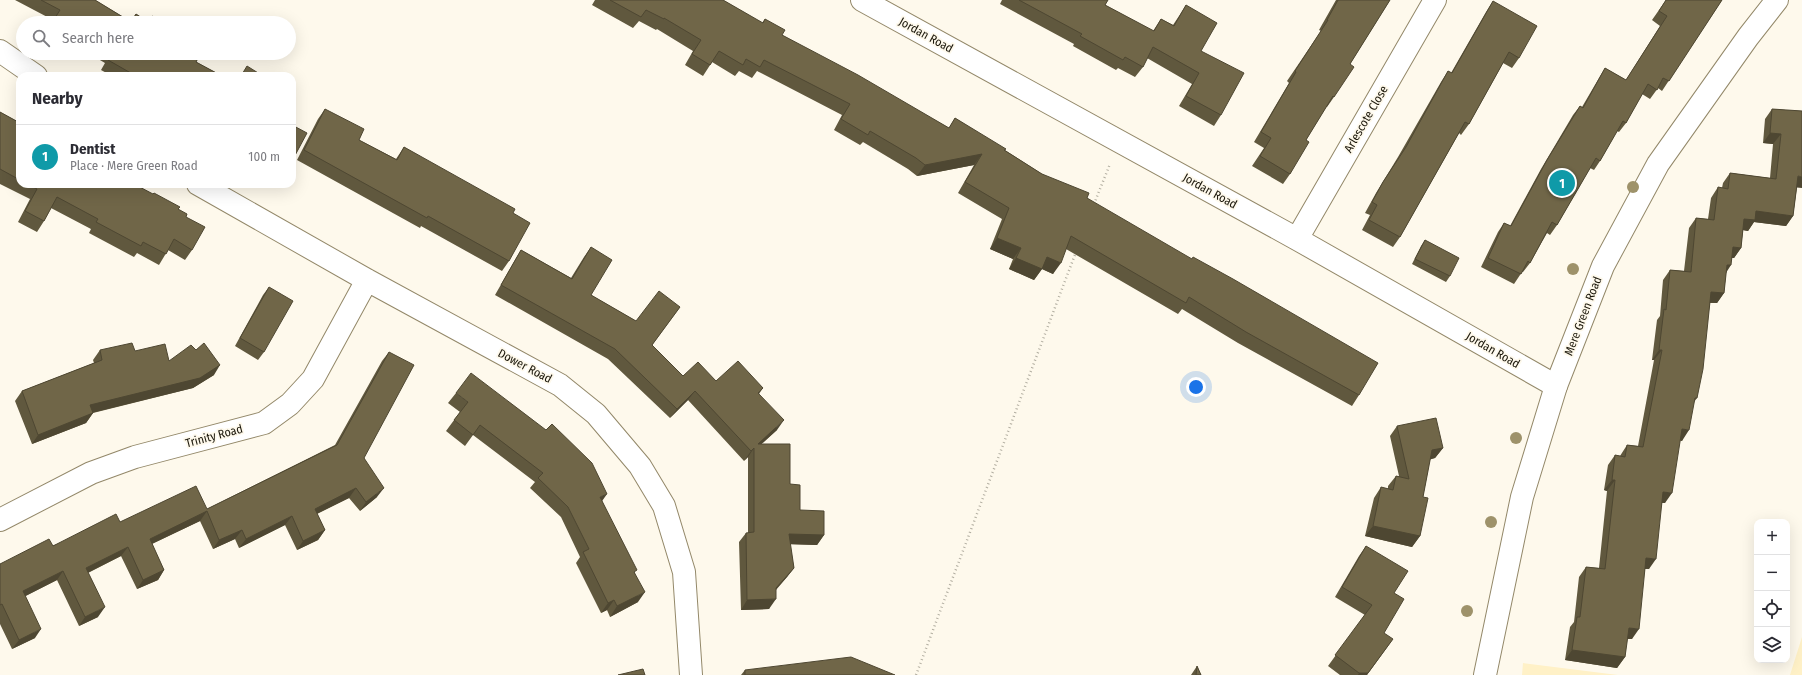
<!DOCTYPE html>
<html lang="en">
<head>
<meta charset="utf-8">
<style>
	body { margin:0; font-family:"Fira Sans Condensed",sans-serif; background:#f2f2f3; color:#2b2b33 }
	.controls { position:absolute; right:12px; bottom:12px; display:grid; overflow:hidden; border-radius:8px; box-shadow:0 4px 16px #0002 }
	.controls button { width:36px; height:36px; display:grid; place-items:center; padding:0; border:0; border-bottom:1px solid #e1e1e2; background:#fff; color:#2b2b33; font:20px sans-serif }
	.you { position:absolute; left:1196px; top:387px; width:14px; height:14px; margin:-10px; border:3px solid #fff; border-radius:50%; background:#1a73e8; box-shadow:0 0 0 6px #1a73e833 }
	.badge { display:grid; place-items:center; width:26px; height:26px; border-radius:50%; background:#2472a4; color:#fff; font-size:13px; font-weight:700 }
	.pin { position:absolute; translate:-50% -50%; border:2px solid #fff; box-shadow:0 1px 4px #0006 }
	.list { margin:0; padding:0; list-style:none }
	h2 { display:flex; justify-content:space-between; align-items:center; height:52px; margin:0; padding:0 16px; font-size:17px }
	h2 small { font-size:13px; font-weight:400; color:#7c7c81 }
	.list li { display:grid; grid-template-columns:26px 1fr auto; gap:12px; align-items:center; box-sizing:border-box; height:64px; padding:0 16px; border-top:1px solid #e1e1e2 }
	.list b { display:block; font-size:15px; white-space:nowrap }
	.list p { margin:0; font-size:13px; white-space:nowrap; color:#7c7c81 }
	.list em { font-size:13px; font-style:normal; color:#7c7c81 }
	.icon { flex:none; width:22px; height:22px; fill:none; stroke:currentColor; stroke-width:2; stroke-linecap:round; stroke-linejoin:round }
	.map { position:relative; flex:none; width:1802px; height:675px; overflow:hidden }
	.search { position:absolute; background:#fff; box-shadow:0 4px 16px #0002; left:16px; top:16px; width:280px; height:44px; display:flex; align-items:center; gap:10px; box-sizing:border-box; padding:0 14px; border-radius:22px; color:#7c7c81; font-size:15px }
	.panel { position:absolute; background:#fff; box-shadow:0 4px 16px #0002; left:16px; top:72px; width:280px; height:116px; border-radius:12px }
	.map>svg:first-child { display:block }
	.built { fill:#fff1c7 }
	.lines { fill:none; stroke-linecap:round; stroke-linejoin:round }
	.minor-casing { stroke:#938869; stroke-width:24 }
	.major-casing { stroke:#938869; stroke-width:24 }
	.path { stroke:#b2aea1; stroke-width:2.5; stroke-dasharray:1 3; stroke-linecap:butt }
	.minor { stroke:#fff; stroke-width:22 }
	.major { stroke:#fff; stroke-width:22 }
	.tree { fill:#9e926a }
	.wall { fill:#60583e }
	.shaded-wall { fill:#4e4732 }
	.building { fill:#706648; stroke:#4e4732 }
	.labels { text-anchor:middle; stroke-width:3.5; stroke-linejoin:round; paint-order:stroke }
	.street-label { font-size:12px; fill:#1b170b; stroke:#fef9ec }
</style>
</head>
<body>
<div class="map">
<svg width="1802" height="675" viewBox="0 0 1802 675">
	<rect width="100%" height="100%" fill="#fef9ec"/>
	<path class="built" d="M1802 637V675H1790Z
		M1523 663 1618 675H1522Z"/>
	<g class="lines">
		<g class="minor-casing">
			<path id="minor" d="M862 0 1297 239 1556 386
				M0 51 36 76
				M198 184 367 280 560 385 596 414 640 466 664 506 684 572 691 675
				M1297 239 1435 0
				M0 520 91 473 135 457 264 423 290 404 313 379 367 280"/>
		</g>
		<g class="major-casing">
			<path id="major" d="M1485 675 1522 497 1556 386 1603 266 1658 164 1748 37 1777 0"/>
		</g>
		<path class="path" d="M1094 204 1110 164
			M916 675 1076 252"/>
		<use href="#minor" class="minor"/>
		<use href="#major" class="major"/>
	</g>
	<g class="tree">
		<circle cx="1633" cy="187" r="6"/>
		<circle cx="1573" cy="269" r="6"/>
		<circle cx="1516" cy="438" r="6"/>
		<circle cx="1491" cy="522" r="6"/>
		<circle cx="1467" cy="611" r="6"/>
	</g>
	<path class="wall" d="M15 0H95L130 21 136 14 148 21 164 23H51L53 20Z
		M595 0H723L762 23 765 19 782 35 949 128 955 118 1042 174 1087 198 1359 395 1352 406 1238 343 1182 309 1178 314 1066 249 1053 274 1042 269 1034 280 1009 269 1013 259 990 249 1002 219 958 193 974 165 917 176 908 169 863 142 860 145 834 130 842 115 757 71 752 78 739 71 735 76 712 62 703 76 685 65 693 51 657 29 656 30 639 21 633 28 592 5Z
		M1001 0H1108L1105 5 1153 31 1161 19 1173 25 1179 16 1186 5 1201 51 1221 115 1214 126 1179 106 1192 84 1147 58 1143 67 1135 77 1118 68 1116 70 1073 46 1074 44 1000 4 1002 0Z
		M1336 0H1390L1350 64 1334 97 1327 107H1326L1306 140 1290 174 1283 184 1252 166 1264 148 1254 142 1289 83 1287 81 1321 31 1319 30Z
		M1666 0H1722L1662 91 1658 88 1650 99 1642 94 1626 123 1619 132 1617 131 1600 161 1594 170 1590 168 1557 225 1550 235 1547 233 1530 263 1523 272H1522L1514 284 1481 267 1498 232 1504 223 1510 226 1541 169 1573 115 1580 106 1582 107 1599 78 1605 68 1626 80 1660 26 1652 20Z
		M1493 1 1519 58 1512 68 1503 63 1469 124 1461 135 1459 133 1400 237 1393 247 1362 230 1370 215 1365 213 1376 193 1398 157 1441 82 1448 71 1451 73 1486 12Z
		M88 53H201L196 62 222 76H112L101 70 105 63Z
		M325 109 359 140 396 159 404 147 513 213 509 261 502 271 421 226 420 228 297 160 318 119Z
		M1772 109 1802 111 1797 187 1793 216 1786 226 1754 222 1748 231 1743 230 1741 248 1734 258H1732L1726 273 1724 293 1717 303H1710L1697 398 1694 402 1682 441 1680 440 1665 503H1662L1649 569H1645L1632 639H1627L1625 657 1617 668 1565 660 1570 627 1574 622 1579 577 1586 567 1599 568 1607 491 1604 490 1608 465 1615 455 1620 456 1627 445 1638 446 1654 360H1652L1657 320 1660 316 1663 280 1670 270 1684 271 1689 228 1696 218 1708 219 1711 198 1718 187 1722 188 1723 183 1730 173 1770 178 1773 144 1763 143 1765 119Z
		M0 112 20 123V184H134L178 209 186 217 192 250 185 260 168 250 159 265 137 253 134 257 89 233 91 229 51 208 44 221 37 232 18 222 30 199 0 184Z
		M1425 240 1450 276 1446 282 1412 264 1421 246Z
		M591 247V295L636 321 680 307 652 345 683 376 763 388 759 394 777 430 761 444 790 484 800 510 824 535 817 545 790 544 794 568 787 577 776 590 769 609 741 610 739 542 746 533H748V457L744 461 688 400 670 418 608 359 495 295 515 260 521 250 571 278 584 257Z
		M269 287 264 352 258 360 235 346 263 295Z
		M100 350 135 351 169 361 214 375 193 388 93 413 86 423 32 444 15 401 22 391 94 363 93 360Z
		M389 352 364 458 377 497 360 511 349 498 317 514 325 530 318 540 297 550 285 525 239 548 235 539 213 549 200 521 152 544 164 570 158 580 137 589 121 556 88 573 98 617 79 626 57 580 25 596 35 638 12 649 0 624V564L120 522 207 509 335 445 382 361Z
		M456 393 602 501 635 573 638 602 610 617 607 610 601 613 576 563 580 557 561 517 530 488 535 482 473 435 465 446 446 431 460 412 448 403Z
		M1397 426 1443 448 1435 458 1430 459 1423 497 1420 536 1412 547 1365 536 1374 498 1381 487 1388 489V486L1396 476H1399L1390 436Z
		M1366 546 1394 593 1384 633 1367 675H1340L1328 666 1365 615 1335 597 1359 556Z
		M1197 666 1201 675H1191Z
		M745 670 895 675H741Z"/>
	<path class="shaded-wall" d="M1770 133 1781 134 1773 144 1763 143Z
		M982 154 974 165 917 176 925 165Z
		M1798 176 1802 177V188L1791 187Z
		M1756 211 1793 216 1786 226 1754 222 1748 231 1737 229 1744 219Z
		M997 238 1021 248 1013 259 990 249Z
		M1733 247 1741 248 1734 258 1726 257Z
		M1047 257 1061 263 1053 274 1042 269 1034 280 1009 269 1016 258Z
		M1727 265H1731L1724 276Z
		M1711 292 1724 293 1717 303 1704 302Z
		M1659 350H1662L1654 360H1652Z
		M220 365 214 375 193 388 83 415 90 405Z
		M695 391 688 400 670 418 677 409Z
		M93 413 86 423 32 444 38 435Z
		M784 420 777 430 754 451 758 444Z
		M1682 429 1689 430 1682 441 1674 439Z
		M754 448 748 457 744 461 751 451Z
		M1443 448 1435 458 1425 461 1432 450Z
		M1612 480H1615L1607 491 1604 490Z
		M356 488 349 498 308 518 315 509Z
		M384 488 377 497 360 511 366 502Z
		M1663 492 1672 493 1665 503 1656 502Z
		M607 494 600 504V497Z
		M207 511 200 521 143 548 150 539Z
		M292 516 285 525 239 548 246 539Z
		M1373 526 1420 536 1412 547 1365 536Z
		M242 530 235 539 213 549 219 540Z
		M325 530 318 540 297 550 303 541Z
		M789 534 824 535 817 545 782 544Z
		M128 547 121 556 79 577 86 568Z
		M1646 558 1656 559 1649 569 1639 568Z
		M794 568 787 577 769 597 776 588Z
		M164 570 158 580 137 589 143 580Z
		M63 571 57 580 16 601 23 591Z
		M645 592 638 602 610 617 617 606Z
		M776 599 769 609 741 610 747 600Z
		M614 600 607 610 601 613 608 603Z
		M105 607 98 617 79 626 85 617Z
		M1629 628 1639 629 1632 639 1622 638Z
		M41 629 35 638 12 649 19 640Z
		M1393 639 1367 675H1358L1359 673Z
		M1572 650 1625 657 1617 668 1565 660Z"/>
	<path class="building" d="M41 0H95L131 22 136 14 148 22 152 16 164 23H64L55 18 60 10Z
		M610 0H723L763 23 765 19 785 30 782 35 858 75 949 128 955 118 1006 149 1004 150 1042 174 1089 193 1087 198 1192 259 1193 257 1233 279 1378 363 1359 395 1246 332 1189 297 1186 303 1071 236 1061 263 1047 257 1042 269 1016 258 1021 248 997 238 1009 208 965 182 982 154 925 165 916 158 870 131 868 135 841 119 850 104 764 60 760 67 746 59 743 65 719 51 710 65 692 54 701 40 664 18V19L646 10 641 17Z
		M1019 0H1108L1105 5 1154 31 1161 19 1174 26 1186 5 1217 23 1201 51 1244 73 1221 115 1186 96 1199 73 1153 47 1143 67 1125 57 1123 60 1080 36 1082 34Z
		M1338 0H1390L1350 64 1354 67 1334 97 1333 96 1306 140 1309 142 1290 174 1260 156 1271 138 1261 132 1296 72 1295 71 1328 20H1327Z
		M1666 0H1722L1669 81 1663 78 1657 90 1648 84 1626 123 1623 121 1600 161 1596 158 1557 225 1552 222 1530 263 1528 261 1521 274 1488 258 1504 223 1511 226 1547 160 1580 106 1583 108 1605 68 1626 80 1667 16 1659 11Z
		M1493 1 1537 26 1519 58 1509 52 1469 124 1465 122 1400 237 1369 220 1377 205 1372 202 1383 182 1406 147 1448 71 1452 73Z
		M112 53H201L196 62 222 76H136L108 60Z
		M247 66 263 76H241Z
		M325 109 364 129 359 140 397 160 404 147 515 209 513 213 530 223 509 261 428 216 427 218 304 150Z
		M1772 109 1802 111V177L1798 176 1793 216 1756 211 1755 220 1744 219 1741 248 1733 247 1731 265H1727L1724 293 1711 292 1703 369 1697 398H1695L1689 430 1682 429 1672 493 1663 492 1656 559 1646 558 1639 629 1629 628 1625 657 1572 650 1577 617H1580L1586 567 1605 569 1615 480H1612L1615 455 1625 457 1627 445 1643 447 1662 350H1659L1664 309 1666 310 1670 270 1691 272 1696 218 1714 220 1718 187 1728 189 1730 173 1776 179 1781 134 1770 133Z
		M0 112 20 123V180L0 169Z
		M292 125 307 133 292 161Z
		M27 184H134L153 194 154 193 180 207 178 209 187 214 186 217 205 227 192 250 174 239 166 254 143 242 141 246 96 222 98 219 57 197 44 221 25 211 37 189Z
		M1425 240 1459 258 1450 276 1415 259Z
		M591 247 612 260 591 295 636 321 659 291 680 307 652 345 683 376 698 362 716 381 738 361 763 388 758 393 784 420 758 444H790V484L800 485V510L824 511V535L789 534 794 568 776 588V599L747 600 746 533 754 532V448L751 451 695 391 677 409 615 349 501 285 521 250 572 279Z
		M269 287 293 301 264 352 240 338Z
		M132 343 135 351 165 344 169 361 191 345 196 350 204 343 220 365 200 378 90 405 93 413 38 435 22 391 102 360 100 350Z
		M389 352 414 365 364 458 384 488 366 502 356 488 315 509 325 530 303 541 292 516 246 539 242 530 219 540 207 511 150 539 164 570 143 580 128 547 86 568 105 607 85 617 63 571 23 591 41 629 19 640 2 604 0 605V564L49 539 53 546 116 514 120 522 196 486 207 509 337 445Z
		M471 373 546 430 552 424 592 463 607 494 600 497 637 570 634 572 645 592 617 606 614 600 608 603 583 552 589 549 568 507 538 478 543 473 480 425 473 435 454 420 468 402 456 393Z
		M1436 418 1443 448 1432 450 1423 497 1428 498 1420 536 1373 526 1381 487 1393 490 1396 476 1409 479 1397 426Z
		M1366 546 1408 571 1394 593 1404 599 1384 633 1393 639 1368 673H1359L1335 655 1372 605 1342 587Z
		M851 657 895 675H745V670Z
		M1197 666 1201 675H1196Z
		M643 669 645 675H618Z"/>
	<g class="labels">
		<g class="street-label">
			<text transform="translate(926 35) rotate(29)" y="4">Jordan Road</text>
			<text transform="translate(1366 119) rotate(-60)" y="4">Arlescote Close</text>
			<text transform="translate(1210 191) rotate(29)" y="4">Jordan Road</text>
			<text transform="translate(1583 316) rotate(-69)" y="4">Mere Green Road</text>
			<text transform="translate(1493 350) rotate(30)" y="4">Jordan Road</text>
			<text transform="translate(525 366) rotate(28)" y="4">Dower Road</text>
			<text transform="translate(214 436) rotate(-15)" y="4">Trinity Road</text>
		</g>
	</g>
</svg>
<div class="controls">
<button>+</button>
<button>−</button>
<button><svg class="icon" aria-label="locate" viewBox="0 0 24 24"><circle cx="12" cy="12" r="6"/><path d="M12 2v4M12 18v4M2 12h4M18 12h4"/></svg></button>
<button><svg class="icon" aria-label="layers" viewBox="0 0 24 24"><path d="M12 4l9 5-9 5-9-5zM3 14l9 5 9-5"/></svg></button>
</div>
<div class="you"></div>
<div class="pin badge" style="left:1562px;top:183px;background:#0f9aa8">1</div>
<div class="search"><svg class="icon" aria-label="search" viewBox="0 0 24 24"><circle cx="10" cy="10" r="6"/><path d="M15 15l6 6"/></svg>Search here</div>
<section class="panel">
<h2>Nearby<small></small></h2>
<ul class="list">
<li><span class="badge" style="background:#0f9aa8">1</span><div><b>Dentist</b><p>Place · Mere Green Road</p></div><em>100 m</em></li>
</ul>
</section>
</div>
</body>
</html>
